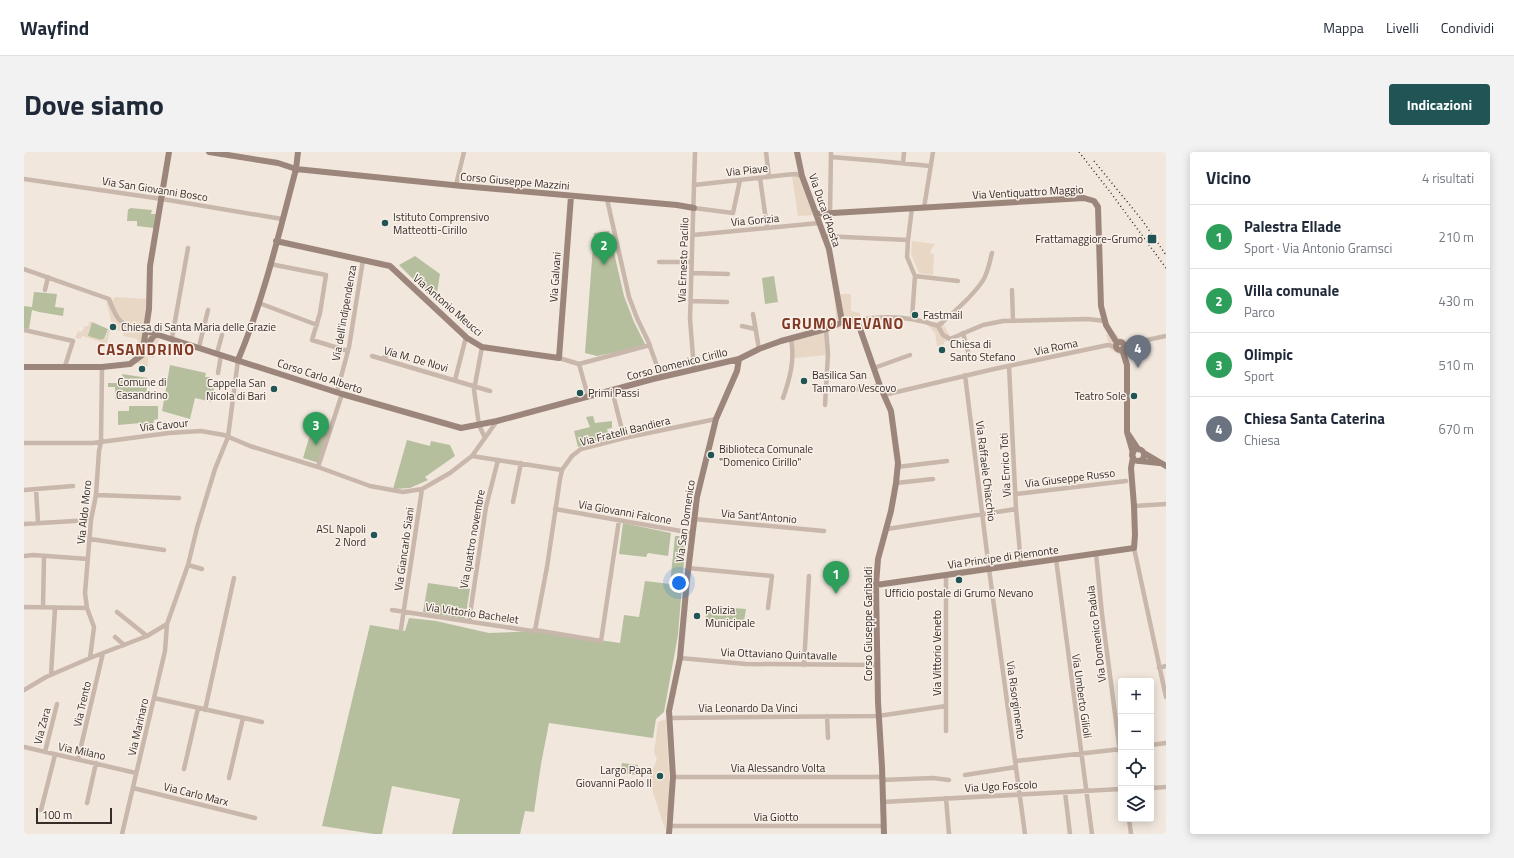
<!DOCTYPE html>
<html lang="it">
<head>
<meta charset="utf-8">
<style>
	body { margin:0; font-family:"Titillium Web",sans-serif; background:#f2f2f3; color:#1f2937 }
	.controls { position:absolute; right:12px; bottom:12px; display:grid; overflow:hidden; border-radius:4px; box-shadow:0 2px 10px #0003 }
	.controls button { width:36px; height:36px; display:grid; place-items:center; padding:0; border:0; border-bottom:1px solid #e0e1e3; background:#fff; color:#1f2937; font:20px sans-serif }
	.scale { position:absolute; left:12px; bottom:10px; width:76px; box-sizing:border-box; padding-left:4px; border:2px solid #362d29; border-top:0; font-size:11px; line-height:14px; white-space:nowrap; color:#362d29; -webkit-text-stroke:3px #f9f1e9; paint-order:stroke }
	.you { position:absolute; left:655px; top:431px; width:14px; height:14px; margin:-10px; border:3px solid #fff; border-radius:50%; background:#1a73e8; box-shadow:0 0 0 6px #1a73e833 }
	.badge { display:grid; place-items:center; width:26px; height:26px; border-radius:50%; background:#215455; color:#fff; font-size:13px; font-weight:700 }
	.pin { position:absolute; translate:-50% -33px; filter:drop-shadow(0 1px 2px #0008) }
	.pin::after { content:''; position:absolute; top:21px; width:14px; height:12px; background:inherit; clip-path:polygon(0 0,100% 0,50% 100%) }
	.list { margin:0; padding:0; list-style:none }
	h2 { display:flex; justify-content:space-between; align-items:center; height:52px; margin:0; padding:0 16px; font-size:17px }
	h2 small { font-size:13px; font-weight:400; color:#747a83 }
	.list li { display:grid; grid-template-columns:26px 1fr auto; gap:12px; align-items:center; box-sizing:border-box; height:64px; padding:0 16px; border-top:1px solid #e0e1e3 }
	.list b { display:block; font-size:15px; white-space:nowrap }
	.list p { margin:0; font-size:13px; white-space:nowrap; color:#747a83 }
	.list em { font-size:13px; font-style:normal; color:#747a83 }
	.icon { flex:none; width:22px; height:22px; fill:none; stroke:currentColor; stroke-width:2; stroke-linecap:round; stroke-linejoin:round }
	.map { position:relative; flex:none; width:1142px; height:682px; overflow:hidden; border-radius:4px }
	header { display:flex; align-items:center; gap:24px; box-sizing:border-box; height:56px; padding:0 20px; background:#fff; border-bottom:1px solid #e0e1e3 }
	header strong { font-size:19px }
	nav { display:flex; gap:22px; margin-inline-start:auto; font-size:14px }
	.intro { display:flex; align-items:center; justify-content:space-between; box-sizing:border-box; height:96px; padding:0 24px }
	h1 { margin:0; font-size:28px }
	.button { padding:10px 18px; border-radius:4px; background:#215455; color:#fff; font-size:14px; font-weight:700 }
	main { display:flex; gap:24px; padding:0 24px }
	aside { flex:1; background:#fff; border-radius:4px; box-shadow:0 2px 10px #0003 }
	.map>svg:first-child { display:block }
	.green { fill:#b5bf9e }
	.plaza { fill:#e8d7c5 }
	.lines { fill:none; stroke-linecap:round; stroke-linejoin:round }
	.street { stroke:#c8b7aa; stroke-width:4.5 }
	.secondary { stroke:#9c867b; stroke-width:6 }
	.rail { stroke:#362d29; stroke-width:1.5; stroke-dasharray:1 3; stroke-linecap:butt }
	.poi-dot { fill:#215455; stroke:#f9f1e9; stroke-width:1.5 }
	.labels { text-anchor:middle; stroke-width:3; stroke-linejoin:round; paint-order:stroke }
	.street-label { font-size:11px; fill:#362d29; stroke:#f9f1e9 }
	.poi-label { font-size:11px; fill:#362d29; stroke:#f9f1e9; text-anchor:start }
	.district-label { font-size:15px; font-weight:bold; letter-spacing:1px; fill:#813926; stroke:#f9f1e9 }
</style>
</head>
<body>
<header>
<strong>Wayfind</strong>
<nav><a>Mappa</a><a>Livelli</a><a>Condividi</a></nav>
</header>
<div class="intro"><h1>Dove siamo</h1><a class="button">Indicazioni</a></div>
<main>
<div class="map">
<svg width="1142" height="682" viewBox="0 0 1142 682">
	<rect width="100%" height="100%" fill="#f1e7dd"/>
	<path class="green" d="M106 56 128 58 127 62H132L130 76 113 74V69H103L104 57H106Z
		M585 79 600 144 610 170 622 194 573 204 561 201 570 81Z
		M391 104 416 122 412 147H409L375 113Z
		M750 124 754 150 741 152 738 126Z
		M10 140 33 142 31 155 40 156 39 164 15 160 8 158 5 177 0 176V154L8 155Z
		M68 170 84 177 80 187 77 188 63 184Z
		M146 213 182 221 181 225H186L185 235 190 236 188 250 171 246 166 267 138 259Z
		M98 222 124 226 122 244 100 243 99 247H91V235H84V231H96V227L99 225Z
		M105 254H134V267L130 268 129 273 118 274 117 271 94 273V259H105Z
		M569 264 571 271 588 269V276L583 277 586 288 572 289 554 295 550 279 566 275 562 265Z
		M288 276 304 281 295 311 279 306Z
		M383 288 406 294 407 289 426 293 431 304 401 325 404 328 386 336 369 337Z
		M599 371 647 381 644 404 624 401 622 405 595 402Z
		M651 384H662L654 483 640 560 632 567 629 586 525 571 517 612 510 660 501 659 496 682H428L436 647 368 634 358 682H350L298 674 346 473 381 479 385 466 412 469 465 481 513 479 596 491 600 463 615 465 621 429 646 432Z
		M404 431 446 437 441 467 399 460Z
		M683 454 722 457 720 469 694 467 693 472H681Z
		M598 611 614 613 613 623 596 621Z"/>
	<path class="plaza" d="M774 22 789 58 788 63 774 64 768 24Z
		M888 89 911 92 907 98 906 101 910 102 909 123 895 121 887 102Z
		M810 142H827V159L836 161 838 172 813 177Z
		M91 145 123 147 122 171 116 174 105 171 97 166 90 157 92 161 98 169 107 172 137 181 130 206 124 205V215L111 210 109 205 114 189 113 187 99 184 100 180 92 178 88 172 82 149H88Z
		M66 169 68 170 64 184 77 188 81 187 84 177 86 178 83 192 79 191 77 197 75 196 77 190 58 184 57 187 51 186 54 179 57 180 59 178 61 174H64Z
		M918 169 928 188 920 190V192L913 194 911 181 902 171Z
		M1088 178 1096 186 1103 188 1107 194V205H1099L1087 198 1082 183Z
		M801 180 803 203 771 206 769 188Z
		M642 567 646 641 641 677 626 631 629 617 633 607 630 601 634 570Z"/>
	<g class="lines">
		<path class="street" d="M742 0 745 25
			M807 5 855 9 906 14
			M879 11 880 0
			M736 26 743 75
			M0 27 138 47 258 67
			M432 33 440 0
			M670 33 760 23 772 22 778 24
			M583 47 605 145 613 166 624 189 637 225
			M670 56 709 61 716 28
			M900 56 909 0
			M806 61 807 0
			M669 83 795 71
			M799 84 884 88 888 56
			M884 88 883 105 891 124 888 166
			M635 110H668
			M246 112 302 123 296 161 288 188 324 199
			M0 117 85 147C94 172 97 172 122 179
			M668 121 704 122
			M891 124 934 129
			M21 138 24 125
			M988 138 989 169
			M667 149 703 150
			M235 151 293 173
			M729 162 735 197
			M833 168C862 163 887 164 914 174L919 183 926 187 959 173 979 169 1064 167 1081 169
			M718 174 731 177
			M914 174C926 164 958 136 962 122 965 115 966 108 968 101
			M0 178 49 189 41 214
			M939 181 946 207
			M148 186 164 96
			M1099 193 1142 184
			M175 195 184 158
			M458 195 450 238 455 273 461 286
			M193 201 198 183
			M348 204 466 239
			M535 206 555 212
			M358 207 369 199
			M555 212 626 193
			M555 212 564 244
			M985 214 992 357 997 412
			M850 216 886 203
			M670 217 666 167 671 0
			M194 221 197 203
			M941 223 965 417 1001 682
			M431 228 442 185
			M802 237 819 239 856 234
			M588 238 600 286
			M313 240 325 195 339 108
			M860 243 970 217 1084 193 1092 195
			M759 246C766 226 771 208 767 187
			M801 253 804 202 802 177
			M0 291H69L145 281 177 279 200 283 226 294 294 315 346 334 379 340 398 337 426 321 435 314 448 304 473 269
			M448 304 538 318
			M294 315 318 242
			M873 315 923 309
			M872 331 909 327
			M12 337 14 370
			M0 338 49 334
			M992 342 1102 329
			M72 343 155 346
			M489 350 497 311
			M1110 354 1142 352
			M531 357 668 381
			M670 367 800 379
			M0 372 67 368
			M863 377 992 357
			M66 387 140 398
			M1110 396 1142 545
			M1072 401 1078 462 1097 608
			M0 404 9 403 64 407
			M1032 407 1068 682
			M164 413 178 417
			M664 416 748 424 744 456
			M922 423V579
			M0 455 63 456
			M19 455 20 405
			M368 458 508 479 511 478 523 415 536 327 538 318 548 304 557 297 600 286 692 267
			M93 460 123 484
			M445 469 462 355 474 308
			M377 477 398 337
			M511 478 577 489 595 368
			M91 485 100 493
			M66 506 70 475 63 456 61 441 67 368 72 343 75 299 77 290 78 215
			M656 506 722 512 853 513
			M780 513 785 424
			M1135 516 1142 514
			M27 523 31 456
			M0 538 22 525 66 506 123 484 143 472 164 413 173 376 191 317 204 285 214 208
			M130 546 238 570
			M181 558 210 426
			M803 564 804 586
			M645 566 854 564 922 554
			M1127 593 1142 591
			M0 595 112 621
			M21 600 33 552
			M54 607 79 501
			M992 609 1097 597
			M160 617 174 556
			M941 623 992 615
			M649 625H858
			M205 626 219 566
			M858 628 909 626 925 628
			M109 636 231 666
			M1127 636 1142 635
			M1041 640 1046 682
			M922 646 925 682
			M859 650 1097 637
			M63 651 72 611
			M17 658 31 603
			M1105 667 1107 682
			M646 674H859
			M98 682 141 499 143 472"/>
		<path class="secondary" d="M185 0 254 11 272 17 438 34 653 53 670 56
			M773 0 778 24 805 97 818 170
			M792 62 1060 46 1070 49 1074 55 1077 154 1082 173 1093 191
			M252 89 366 114 443 186 458 195 535 206 547 44
			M122 179 318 242 437 276 473 269 629 227 715 207 735 197 757 189 802 177 818 170 833 168 856 234 867 259 874 311 872 331 867 359 854 407 852 433 854 550 858 615 860 682
			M1092 194a4 4 0 1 1 8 0a4 4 0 1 1-8 0Z
			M120 197 132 181
			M1098 197 1103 213V280L1109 301
			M214 208C240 147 255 81 272 17L274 0
			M0 215H78L106 212 118 203 125 157 126 114 145 0
			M1104 282 1114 297
			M1108 303a6 6 0 1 1 12 0a6 6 0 1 1-12 0Z
			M1120 301 1142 314
			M1116 309 1135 311
			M852 433 1110 396 1111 383 1110 354 1107 316 1109 305
			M645 682 649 625 645 559 656 506 663 428 673 345 692 267 713 219 715 207"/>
		<path class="rail" d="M1055 0 1087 41 1142 116
			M1070 9 1118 68 1142 103"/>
	</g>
	<g class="poi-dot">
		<circle cx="361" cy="71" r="4"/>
		<rect x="1123" y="82" width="10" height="10" rx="2"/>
		<circle cx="891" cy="163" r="4"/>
		<circle cx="89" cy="175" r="4"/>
		<circle cx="918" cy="198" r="4"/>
		<circle cx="118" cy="217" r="4"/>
		<circle cx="780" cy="229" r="4"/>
		<circle cx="250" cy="237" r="4"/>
		<circle cx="556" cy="241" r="4"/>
		<circle cx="1110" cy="244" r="4"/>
		<circle cx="687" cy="303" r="4"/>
		<circle cx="350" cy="383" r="4"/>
		<circle cx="935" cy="428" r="4"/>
		<circle cx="673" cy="464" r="4"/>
		<circle cx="636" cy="624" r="4"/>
	</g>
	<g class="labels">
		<g class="street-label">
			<text transform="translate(723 18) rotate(-6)" y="4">Via Piave</text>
			<text transform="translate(491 29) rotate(5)" y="4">Corso Giuseppe Mazzini</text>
			<text transform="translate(131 37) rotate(9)" y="4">Via San Giovanni Bosco</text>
			<text transform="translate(1004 40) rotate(-3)" y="4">Via Ventiquattro Maggio</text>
			<text transform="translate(801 58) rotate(71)" y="4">Via Duca d'Aosta</text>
			<text transform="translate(731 68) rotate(-5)" y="4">Via Gorizia</text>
			<text transform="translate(659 108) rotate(-88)" y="4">Via Ernesto Pacilio</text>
			<text transform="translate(531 125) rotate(-86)" y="4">Via Galvani</text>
			<text transform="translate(424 153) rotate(41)" y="4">Via Antonio Meucci</text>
			<text transform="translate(320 161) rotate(-80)" y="4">Via dell'indipendenza</text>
			<text transform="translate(1032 195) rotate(-12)" y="4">Via Roma</text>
			<text transform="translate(392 207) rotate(16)" y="4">Via M. De Novi</text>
			<text transform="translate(653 212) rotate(-14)" y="4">Corso Domenico Cirillo</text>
			<text transform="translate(296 224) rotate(18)" y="4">Corso Carlo Alberto</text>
			<text transform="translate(140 273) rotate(-6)" y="4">Via Cavour</text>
			<text transform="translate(601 279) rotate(-14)" y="4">Via Fratelli Bandiera</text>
			<text transform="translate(981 313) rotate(-93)" y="4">Via Enrico Toti</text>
			<text transform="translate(962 319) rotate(83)" y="4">Via Raffaele Chiacchio</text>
			<text transform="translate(1046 326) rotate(-7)" y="4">Via Giuseppe Russo</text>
			<text transform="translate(60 360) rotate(-84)" y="4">Via Aldo Moro</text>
			<text transform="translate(601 360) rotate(10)" y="4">Via Giovanni Falcone</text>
			<text transform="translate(735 364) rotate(5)" y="4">Via Sant'Antonio</text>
			<text transform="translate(661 369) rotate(-82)" y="4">Via San Domenico</text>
			<text transform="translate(448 387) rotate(-80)" y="4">Via quattro novembre</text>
			<text transform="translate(380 397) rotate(-82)" y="4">Via Giancarlo Siani</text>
			<text transform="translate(979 405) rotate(-8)" y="4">Via Principe di Piemonte</text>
			<text transform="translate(448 461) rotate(8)" y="4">Via Vittorio Bachelet</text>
			<text transform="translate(844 472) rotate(-90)" y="4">Corso Giuseppe Garibaldi</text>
			<text transform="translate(1072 482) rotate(-97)" y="4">Via Domenico Padula</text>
			<text transform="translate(913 501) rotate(-90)" y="4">Via Vittorio Veneto</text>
			<text transform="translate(755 502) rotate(2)" y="4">Via Ottaviano Quintavalle</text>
			<text transform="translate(1058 544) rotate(82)" y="4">Via Umberto Gilioli</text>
			<text transform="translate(992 548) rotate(82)" y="4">Via Risorgimento</text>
			<text transform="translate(58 552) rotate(-77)" y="4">Via Trento</text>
			<text x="724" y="560">Via Leonardo Da Vinci</text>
			<text transform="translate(18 574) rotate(-75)" y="4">Via Zara</text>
			<text transform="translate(114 575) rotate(-77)" y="4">Via Marinaro</text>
			<text transform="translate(58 599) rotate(12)" y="4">Via Milano</text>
			<text x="754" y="620">Via Alessandro Volta</text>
			<text transform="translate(977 634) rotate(-3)" y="4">Via Ugo Foscolo</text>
			<text transform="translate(172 642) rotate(14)" y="4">Via Carlo Marx</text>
			<text x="752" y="669">Via Giotto</text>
		</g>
		<g class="poi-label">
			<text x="369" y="69">Istituto Comprensivo<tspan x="369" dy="13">Matteotti-Cirillo</tspan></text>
			<text x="1119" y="91" text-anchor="end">Frattamaggiore-Grumo</text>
			<text x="899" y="167">Fastmail</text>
			<text x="97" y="179">Chiesa di Santa Maria delle Grazie</text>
			<text x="926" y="196">Chiesa di<tspan x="926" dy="13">Santo Stefano</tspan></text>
			<text x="788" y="227">Basilica San<tspan x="788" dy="13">Tammaro Vescovo</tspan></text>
			<text x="118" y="234" text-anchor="middle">Comune di<tspan x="118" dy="13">Casandrino</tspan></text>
			<text x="242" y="235" text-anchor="end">Cappella San<tspan x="242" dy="13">Nicola di Bari</tspan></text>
			<text x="564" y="245">Primi Passi</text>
			<text x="1102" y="248" text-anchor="end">Teatro Sole</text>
			<text x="695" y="301">Biblioteca Comunale<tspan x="695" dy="13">"Domenico Cirillo"</tspan></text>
			<text x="342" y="381" text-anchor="end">ASL Napoli<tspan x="342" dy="13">2 Nord</tspan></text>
			<text x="935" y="445" text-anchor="middle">Ufficio postale di Grumo Nevano</text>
			<text x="681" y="462">Polizia<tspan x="681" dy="13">Municipale</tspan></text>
			<text x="628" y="622" text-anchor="end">Largo Papa<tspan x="628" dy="13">Giovanni Paolo II</tspan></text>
		</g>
		<g class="district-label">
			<text x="819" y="177">GRUMO NEVANO</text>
			<text x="122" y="203">CASANDRINO</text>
		</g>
	</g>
</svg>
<div class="controls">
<button>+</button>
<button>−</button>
<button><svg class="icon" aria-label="locate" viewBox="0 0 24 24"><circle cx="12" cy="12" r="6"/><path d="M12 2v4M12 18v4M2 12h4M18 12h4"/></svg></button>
<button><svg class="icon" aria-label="layers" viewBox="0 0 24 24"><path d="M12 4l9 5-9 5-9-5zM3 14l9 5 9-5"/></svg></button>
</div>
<div class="scale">100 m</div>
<div class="you"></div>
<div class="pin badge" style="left:812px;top:442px;background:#2e9e5b">1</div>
<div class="pin badge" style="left:580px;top:113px;background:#2e9e5b">2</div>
<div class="pin badge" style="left:292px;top:293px;background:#2e9e5b">3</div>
<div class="pin badge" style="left:1114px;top:216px;background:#6b7280">4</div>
</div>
<aside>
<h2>Vicino<small>4 risultati</small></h2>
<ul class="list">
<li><span class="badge" style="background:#2e9e5b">1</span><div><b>Palestra Ellade</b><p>Sport · Via Antonio Gramsci</p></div><em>210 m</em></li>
<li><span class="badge" style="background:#2e9e5b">2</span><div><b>Villa comunale</b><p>Parco</p></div><em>430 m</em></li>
<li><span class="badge" style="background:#2e9e5b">3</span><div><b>Olimpic</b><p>Sport</p></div><em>510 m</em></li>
<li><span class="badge" style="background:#6b7280">4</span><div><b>Chiesa Santa Caterina</b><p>Chiesa</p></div><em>670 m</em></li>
</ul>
</aside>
</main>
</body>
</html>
